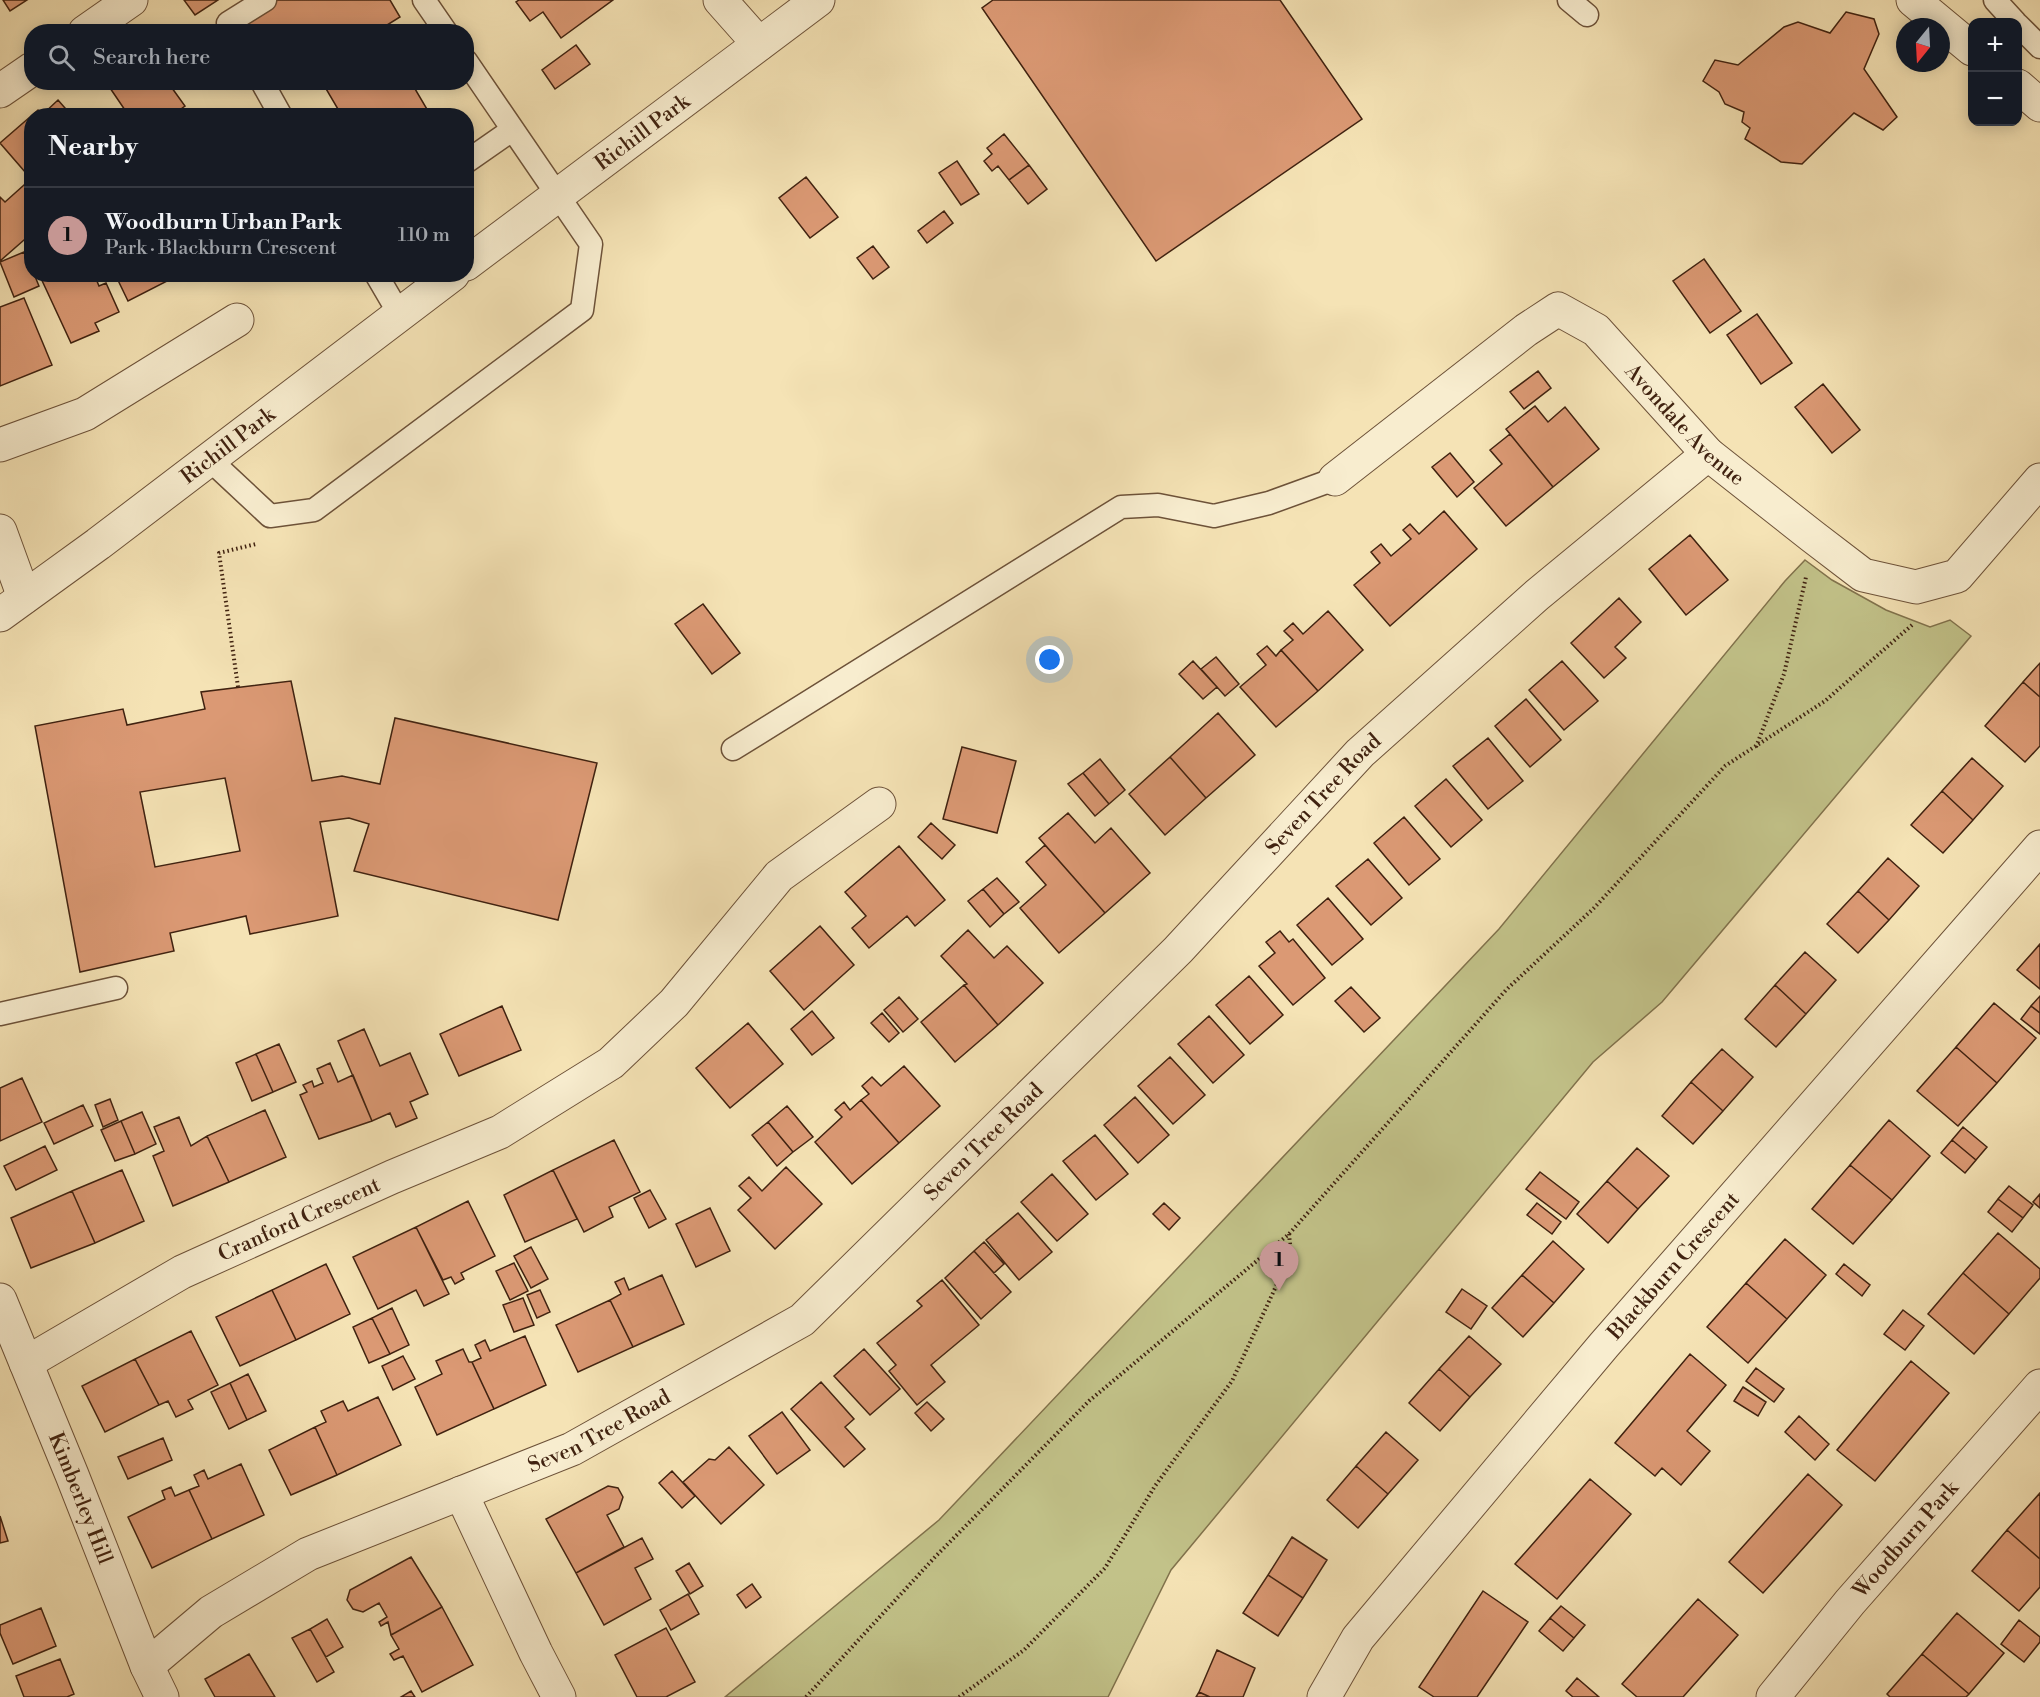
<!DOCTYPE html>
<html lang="en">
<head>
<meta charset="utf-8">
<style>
	body { margin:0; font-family:"Libre Bodoni",serif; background:#242831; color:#f1f3f6 }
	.controls { position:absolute; right:18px; top:18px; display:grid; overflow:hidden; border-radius:12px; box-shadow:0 3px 15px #0003 }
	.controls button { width:54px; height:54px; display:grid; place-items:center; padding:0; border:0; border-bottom:2px solid #363941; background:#171b24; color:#f1f3f6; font:30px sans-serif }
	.compass { position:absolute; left:1896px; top:18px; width:54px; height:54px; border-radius:50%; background:#171b24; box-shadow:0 3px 15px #0003; rotate:198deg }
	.you { position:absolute; left:1050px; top:660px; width:21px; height:21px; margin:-15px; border:4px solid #fff; border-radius:50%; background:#1a73e8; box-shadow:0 0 0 9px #1a73e833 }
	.badge { display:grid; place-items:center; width:39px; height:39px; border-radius:50%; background:#c59692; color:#111; font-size:20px; font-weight:700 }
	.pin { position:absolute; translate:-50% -50px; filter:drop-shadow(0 2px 3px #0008) }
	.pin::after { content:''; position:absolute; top:32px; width:21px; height:18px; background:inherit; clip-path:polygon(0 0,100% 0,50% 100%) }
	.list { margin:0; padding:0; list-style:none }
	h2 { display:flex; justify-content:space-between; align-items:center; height:78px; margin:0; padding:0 24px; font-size:26px }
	h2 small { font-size:20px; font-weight:400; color:#9ea1a6 }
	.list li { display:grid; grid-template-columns:39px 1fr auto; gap:18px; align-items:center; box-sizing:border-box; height:96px; padding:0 24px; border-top:2px solid #363941 }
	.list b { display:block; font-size:22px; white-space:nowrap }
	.list p { margin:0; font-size:20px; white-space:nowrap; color:#9ea1a6 }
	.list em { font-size:20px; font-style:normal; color:#9ea1a6 }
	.icon { flex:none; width:33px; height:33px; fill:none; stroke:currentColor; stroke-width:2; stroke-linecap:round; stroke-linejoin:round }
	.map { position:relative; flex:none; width:2040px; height:1697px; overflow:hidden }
	.search { position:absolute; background:#171b24; box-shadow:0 3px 15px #0003; left:24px; top:24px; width:450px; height:66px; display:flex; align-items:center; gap:15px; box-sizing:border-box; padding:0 21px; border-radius:24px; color:#9ea1a6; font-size:22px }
	.panel { position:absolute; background:#171b24; box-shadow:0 3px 15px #0003; left:24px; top:108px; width:450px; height:174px; border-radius:24px }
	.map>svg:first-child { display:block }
	.green { fill:#c2c289; stroke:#81724c; stroke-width:1.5 }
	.building { fill:#db9974; stroke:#402210; stroke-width:1.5; fill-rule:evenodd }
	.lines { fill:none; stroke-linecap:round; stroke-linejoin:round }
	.lane-casing { stroke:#6d5239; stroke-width:25 }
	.street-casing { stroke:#6d5239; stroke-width:35 }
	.path { stroke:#402210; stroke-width:4; stroke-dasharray:1.5 3; stroke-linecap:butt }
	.lane { stroke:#f8edcf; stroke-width:22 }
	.street { stroke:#f8edcf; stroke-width:33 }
	.labels { text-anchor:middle; stroke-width:4.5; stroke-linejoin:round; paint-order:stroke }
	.street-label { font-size:21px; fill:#402210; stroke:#f8edcf }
</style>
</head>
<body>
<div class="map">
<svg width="2040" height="1697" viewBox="0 0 2040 1697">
	<rect width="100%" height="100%" fill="#f5e3b5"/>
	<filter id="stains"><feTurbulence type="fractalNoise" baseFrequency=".00333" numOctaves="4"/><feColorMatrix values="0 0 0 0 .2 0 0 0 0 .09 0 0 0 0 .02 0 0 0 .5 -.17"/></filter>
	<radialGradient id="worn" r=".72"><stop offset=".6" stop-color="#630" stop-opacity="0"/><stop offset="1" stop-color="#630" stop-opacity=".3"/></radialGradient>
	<path class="green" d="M1805 560 1832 580 1886 610 1930 627 1950 620 1971 636 1662 1002 1593 1062 1171 1570 1108 1697H725L939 1520 1499 929 1785 581Z"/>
	<path class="building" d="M3 0H27L10 11Z
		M184 0H218L195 15Z
		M277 0H390L400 17 379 30V32H250L243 21Z
		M519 0H613L561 38 543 12 530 21 516 2Z
		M993 0H1280L1362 119 1156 261 982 8Z
		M1846 12 1874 19 1879 34 1864 69 1897 117 1883 130 1854 113 1802 164 1781 162 1745 139 1750 128 1742 122 1744 112 1725 104 1719 92 1703 81 1715 60 1738 65 1784 27 1798 22 1830 33Z
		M576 45 590 64 555 89 542 70Z
		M111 82H179L172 88 185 106 171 116H129L108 85Z
		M322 82H411L431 116H342Z
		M58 100 72 116H32V180L0 143 38 110 42 115Z
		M1004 134 1029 165 1009 180 998 166 992 171 984 161 992 154 987 148Z
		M957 161 979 194 961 205 939 173Z
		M1029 165 1047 189 1028 204 1009 180Z
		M806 177 838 217 810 238 779 198Z
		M24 185 32 193V233L0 261V197L5 202Z
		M944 211 953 223 927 243 918 231Z
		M873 246 889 267 873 279 857 258Z
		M24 252 32 269V274H34L39 286 14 297 0 262Z
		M1704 259 1741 311 1710 333 1673 281Z
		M39 274H94L99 286 106 283 119 312 95 323 99 331 71 343Z
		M115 274H176L177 276 128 301Z
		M24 298 52 365 0 386V307Z
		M1757 314 1792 363 1761 384 1727 335Z
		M1538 371 1551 388 1524 409 1510 392Z
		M1823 384 1860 430 1832 453 1795 407Z
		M1535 406 1548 422 1565 407 1599 449 1553 487 1506 429Z
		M1510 434 1553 487 1506 526 1474 488 1502 464 1490 450Z
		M1450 453 1474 482 1457 497 1432 467Z
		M1444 511 1477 549 1390 626 1354 585 1380 563 1371 552 1381 544 1391 556 1411 539 1403 530 1410 524 1419 534Z
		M1690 535 1728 580 1686 615 1649 569Z
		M1619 598 1641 622 1615 647 1626 658 1604 678 1571 643Z
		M703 604 740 653 712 674 675 624Z
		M1328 611 1363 650 1318 691 1281 650 1293 640 1284 631 1293 623 1303 634Z
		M1267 646 1276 656 1281 650 1318 691 1276 727 1240 687 1266 665 1257 654Z
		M1216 657 1239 684 1225 696 1201 669Z
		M1193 661 1217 687 1203 699 1179 674Z
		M1562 661 1598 701 1564 730 1529 690Z
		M2040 663V697L2023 682Z
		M291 681 312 781 342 776 380 784 395 718 597 763 558 920 354 871 369 824 349 818 320 822 338 916 250 934 246 916 170 933 174 951 80 972 35 726 123 709 127 725 205 709 201 692ZM225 778 240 851 155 867 140 792Z
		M2023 682 2040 697V746L2025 762 1985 726Z
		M1526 699 1561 740 1530 767 1495 726Z
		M1218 713 1255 755 1206 798 1170 757Z
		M1488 738 1523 781 1488 809 1453 766Z
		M962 747 1016 761 997 833 943 819Z
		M1170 757 1206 798 1165 835 1129 794Z
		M1972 758 2003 786 1973 820 1942 791Z
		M1100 759 1125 790 1109 804 1083 773Z
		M1083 773 1109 804 1095 816 1068 784Z
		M1446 779 1482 820 1451 847 1415 806Z
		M1942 791 1973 820 1943 853 1911 825Z
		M1068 813 1095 843 1111 828 1150 873 1105 913 1039 838Z
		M1404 817 1440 859 1409 885 1374 843Z
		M931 823 955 845 942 859 918 837Z
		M1045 845 1105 913 1059 953 1020 908 1046 885 1026 862Z
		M899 846 945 900 915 926 907 916 869 948 852 928 866 916 845 892Z
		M1888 858 1919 886 1889 920 1858 891Z
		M1368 859 1402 898 1371 925 1336 886Z
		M997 878 1019 902 1004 914 983 889Z
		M983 889 1004 914 990 927 968 901Z
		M1858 891 1889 920 1858 953 1827 924Z
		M1328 898 1363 939 1332 965 1297 925Z
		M820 926 854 965 804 1010 770 971Z
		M968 930 994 958 1007 946 1043 983 998 1025 964 985 967 984 941 956Z
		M1280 931 1289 942 1293 939 1325 978 1293 1005 1259 966 1275 953 1266 942Z
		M2040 944V989L2017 970Z
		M1805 952 1836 980 1806 1014 1775 985Z
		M1249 976 1283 1015 1250 1044 1216 1005Z
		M964 985 998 1025 955 1062 921 1022Z
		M1775 985 1806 1014 1776 1047 1745 1019Z
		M1351 987 1380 1018 1364 1032 1335 1001Z
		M2040 996V1013L2031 1006Z
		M899 997 918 1019 903 1032 884 1010Z
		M1994 1003 2036 1038 1997 1083 1956 1047Z
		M502 1006 521 1050 459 1076 440 1034Z
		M2031 1006 2040 1013V1034L2021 1019Z
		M812 1011 834 1038 812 1055 791 1029Z
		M882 1013 899 1033 889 1042 871 1023Z
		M1209 1016 1244 1055 1213 1083 1178 1044Z
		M748 1023 783 1064 730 1108 696 1068Z
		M364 1029 380 1066 410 1053 428 1094 410 1102 417 1118 396 1127 390 1113 372 1121 338 1041Z
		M279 1044 296 1082 273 1092 256 1054Z
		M1956 1047 1997 1083 1958 1126 1917 1091Z
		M1722 1049 1753 1077 1723 1111 1691 1082Z
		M256 1054 273 1092 252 1101 236 1063Z
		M1170 1057 1205 1095 1173 1124 1138 1086Z
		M330 1063 338 1082 353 1075 372 1121 319 1139 300 1095 307 1092 303 1085 312 1081 314 1087 323 1083 317 1069Z
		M904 1066 940 1106 899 1143 861 1100 869 1094 862 1086 872 1077 881 1086Z
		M22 1078 42 1122 0 1141V1088Z
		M1691 1082 1723 1111 1693 1144 1662 1116Z
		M1135 1097 1169 1135 1138 1163 1104 1125Z
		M110 1099 118 1120 103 1127 95 1105Z
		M861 1100 899 1143 852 1184 815 1142 842 1117 835 1110 844 1102 850 1110Z
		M83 1105 93 1126 54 1144 44 1123Z
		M787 1106 813 1137 793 1152 768 1122Z
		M265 1110 286 1157 229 1182 207 1136Z
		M142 1112 156 1144 135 1154 121 1121Z
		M179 1117 191 1146 207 1136 229 1182 173 1206 153 1156 164 1151 154 1127Z
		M1889 1120 1930 1156 1892 1200 1850 1165Z
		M121 1121 135 1154 115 1161 101 1130Z
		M768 1122 793 1152 777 1166 752 1135Z
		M1963 1127 1987 1147 1976 1160 1952 1140Z
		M1095 1135 1128 1174 1096 1200 1063 1161Z
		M614 1140 640 1192 609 1207 613 1217 584 1232 553 1170Z
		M1952 1140 1976 1160 1965 1173 1941 1153Z
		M45 1146 57 1170 16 1190 4 1166Z
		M1637 1148 1669 1176 1638 1209 1607 1181Z
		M1850 1165 1892 1200 1853 1244 1812 1209Z
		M786 1167 822 1204 775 1249 738 1210 751 1198 739 1186 749 1177 762 1191Z
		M122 1170 144 1221 95 1243 72 1191Z
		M553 1170 577 1219 525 1242 504 1195Z
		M1540 1172 1579 1202 1566 1219 1526 1189Z
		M1052 1174 1088 1214 1057 1241 1021 1202Z
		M1607 1181 1638 1209 1608 1243 1577 1214Z
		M2009 1186 2033 1205 2023 1218 1998 1199Z
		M650 1190 666 1219 649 1228 634 1198Z
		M72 1191 95 1243 31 1268 11 1218Z
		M2040 1194V1208L2033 1202Z
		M1998 1199 2023 1218 2012 1232 1988 1212Z
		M468 1201 495 1256 461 1273 464 1279 455 1284 451 1277 443 1280 416 1227Z
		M1164 1203 1180 1218 1169 1230 1153 1214Z
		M1537 1203 1561 1222 1552 1234 1527 1215Z
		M710 1208 730 1251 696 1267 676 1224Z
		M1018 1213 1052 1252 1019 1280 986 1240Z
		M416 1227 449 1294 424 1306 416 1290 378 1309 353 1257Z
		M1998 1233 2040 1269V1278L2009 1314 1963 1273Z
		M1785 1239 1826 1275 1787 1319 1746 1283Z
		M1553 1241 1584 1269 1554 1303 1522 1275Z
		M984 1242 1004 1264 994 1273 974 1251Z
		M531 1247 548 1279 531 1288 514 1256Z
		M974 1251 1011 1292 981 1319 945 1278Z
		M514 1263 528 1291 510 1300 496 1271Z
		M326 1264 350 1314 296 1340 272 1290Z
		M1844 1264 1870 1285 1862 1296 1836 1274Z
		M1963 1273 2009 1314 1974 1354 1928 1314Z
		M662 1275 684 1324 633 1347 610 1300 621 1294 615 1282 624 1278 629 1290Z
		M1522 1275 1554 1303 1523 1337 1492 1308Z
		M942 1280 979 1325 931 1365 945 1382 917 1405 889 1371 896 1365 877 1343 922 1306 917 1301Z
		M1746 1283 1787 1319 1748 1363 1707 1327Z
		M1462 1289 1487 1306 1471 1329 1446 1312Z
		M272 1290 296 1340 240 1366 216 1317Z
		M540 1290 550 1312 537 1318 527 1295Z
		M523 1298 534 1325 514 1332 503 1305Z
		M610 1300 633 1347 578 1372 556 1325Z
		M392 1308 409 1345 390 1354 372 1318Z
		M1903 1310 1924 1326 1905 1350 1884 1334Z
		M372 1318 390 1354 369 1363 353 1327Z
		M191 1331 218 1385 188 1400 193 1409 176 1417 168 1401 159 1405 135 1359Z
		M525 1336 546 1385 494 1409 472 1362 481 1358 475 1345 485 1340 490 1351Z
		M1469 1336 1501 1364 1470 1397 1439 1369Z
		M463 1349 469 1362H472L494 1409 437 1435 415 1387 442 1374 436 1361Z
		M864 1349 900 1389 870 1415 834 1376Z
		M1690 1354 1726 1385 1687 1431 1710 1451 1681 1485 1662 1468 1655 1476 1615 1443Z
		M403 1356 415 1379 393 1390 382 1366Z
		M135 1359 159 1405 105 1432 82 1386Z
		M1911 1361 1949 1393 1875 1481 1837 1450Z
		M1756 1368 1784 1389 1774 1402 1746 1381Z
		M1439 1369 1470 1397 1440 1431 1409 1403Z
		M248 1374 266 1411 247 1420 230 1383Z
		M821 1382 854 1419 845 1427 865 1449 844 1467 791 1409Z
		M230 1383 247 1420 229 1429 211 1392Z
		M1743 1387 1766 1402 1758 1416 1734 1401Z
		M378 1397 401 1445 337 1475 315 1427 326 1422 321 1411 343 1401 348 1411Z
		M927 1402 944 1419 931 1431 915 1413Z
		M782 1412 810 1450 777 1474 749 1436Z
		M1799 1416 1829 1444 1815 1460 1785 1432Z
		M315 1427 337 1475 291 1495 269 1450Z
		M1386 1432 1418 1460 1388 1494 1356 1466Z
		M163 1438 172 1460 128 1479 118 1457Z
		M729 1447 764 1485 721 1524 683 1482 709 1459 715 1460Z
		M241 1464 264 1515 212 1539 189 1490 199 1486 194 1475 204 1470 208 1479Z
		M1356 1466 1388 1494 1358 1528 1327 1500Z
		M672 1471 695 1496 682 1508 659 1483Z
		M1808 1474 1842 1505 1763 1593 1729 1562Z
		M1590 1479 1631 1514 1557 1599 1515 1564Z
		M608 1486 618 1488 623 1497 619 1509 607 1515 624 1547 576 1573 546 1519Z
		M171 1487 175 1496 189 1490 212 1539 152 1568 128 1517 165 1499 162 1491Z
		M2040 1493V1559L2007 1530Z
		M0 1516 8 1541 0 1543Z
		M2007 1530 2040 1559V1587L2019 1611 1972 1571Z
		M1292 1537 1327 1560 1303 1598 1268 1575Z
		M642 1538 653 1559 635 1568 651 1599 604 1625 576 1573Z
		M411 1557 442 1607 391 1635 388 1622 381 1626 379 1622 387 1617 379 1603 363 1612 353 1609 347 1600 350 1590Z
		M689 1563 703 1586 690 1594 676 1571Z
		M1268 1575 1303 1598 1278 1636 1243 1613Z
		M752 1584 761 1597 746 1608 737 1595Z
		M1483 1591 1528 1622 1477 1697H1434L1419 1687Z
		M688 1594 699 1614 671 1630 660 1610Z
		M1698 1599 1738 1635 1683 1697H1637L1622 1684Z
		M1561 1606 1585 1625 1574 1638 1550 1618Z
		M442 1607 473 1665 422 1692 403 1656 394 1660 390 1654 399 1649 391 1635Z
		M41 1608 56 1646 13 1664 0 1633V1625Z
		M1957 1613 2004 1653 1969 1694 1922 1654Z
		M1550 1618 1574 1638 1563 1651 1539 1631Z
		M327 1619 343 1647 326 1657 310 1629Z
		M2019 1620 2040 1637V1642L2024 1662 2001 1644Z
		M666 1628 695 1682 666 1697H637L615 1655Z
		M310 1629 334 1672 317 1682 292 1638Z
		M1217 1650 1255 1668 1243 1697H1210L1199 1692Z
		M249 1654 275 1697H215L205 1679Z
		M1922 1654 1969 1694 1966 1697H1890L1887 1694Z
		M60 1659 74 1694 67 1697H24L16 1676Z
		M1577 1678 1599 1697H1573L1566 1691Z
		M411 1691 415 1697H401Z
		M1199 1692 1210 1697H1196Z"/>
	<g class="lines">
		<g class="lane-casing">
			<path id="lane" d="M424 0 446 32
				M1569 0 1587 15
				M1995 0 2015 22
				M2018 25 2040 47
				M232 32 228 23 265 0
				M262 82 281 116
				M466 162 512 130
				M376 274 400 315
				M209 459 270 516 314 510 582 310 591 244 466 61
				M733 749 1121 507 1158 505 1214 516 1269 503 1335 479
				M0 1014 116 988"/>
		</g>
		<g class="street-casing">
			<g id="street">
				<path d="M720 0 759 44"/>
				<path d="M1913 0 1972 49"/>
				<path d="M85 32 131 0"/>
				<path d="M2018 86 2040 105"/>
				<path d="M0 91 32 69"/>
				<path id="s1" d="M466 264 818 0"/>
				<path d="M0 445 85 414 237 320"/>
				<path id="s2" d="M1335 479 1526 330 1558 309 1596 330 1708 454 1812 536 1863 575 1916 587 1957 576 2040 480"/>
				<path d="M0 531 24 597"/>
				<path id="s3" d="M0 615 98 544 453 274"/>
				<path id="s4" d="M0 1300 72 1475 147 1666 162 1697"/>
				<path id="s5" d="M26 1363 182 1272 392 1177 500 1132 611 1063 674 1003 779 876 879 804"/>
				<path d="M461 1493 536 1653 559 1697"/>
				<path id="s6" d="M147 1666 211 1612 308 1554 572 1449 802 1320 1178 950 1360 753 1537 595 1708 454"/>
				<path id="s7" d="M1324 1697 1358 1638 1604 1345 2040 847"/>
				<path id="s8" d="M1773 1697 1850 1602 2040 1386"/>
			</g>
		</g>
		<path class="path" d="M238 687 219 553 256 544
			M1756 747 1784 674 1806 577
			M806 1697 935 1557 1089 1401 1289 1234 1506 990 1594 908 1725 766 1825 701 1912 625
			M959 1697 1024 1650 1105 1568 1155 1486 1232 1381 1291 1254 1289 1234"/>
		<use href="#lane" class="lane"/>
		<use href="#street" class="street"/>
	</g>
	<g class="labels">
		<g class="street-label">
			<text dy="7" stroke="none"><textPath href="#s1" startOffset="220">Richill Park</textPath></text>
			<text dy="7" stroke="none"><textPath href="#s2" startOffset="454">Avondale Avenue</textPath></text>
			<text dy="7" stroke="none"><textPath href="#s3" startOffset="284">Richill Park</textPath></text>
			<text dy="7" stroke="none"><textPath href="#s6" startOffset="1485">Seven Tree Road</textPath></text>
			<text dy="7" stroke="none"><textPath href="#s6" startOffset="999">Seven Tree Road</textPath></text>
			<text dy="7" stroke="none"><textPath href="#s5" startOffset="309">Cranford Crescent</textPath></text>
			<text dy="7" stroke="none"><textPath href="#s7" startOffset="556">Blackburn Crescent</textPath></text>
			<text dy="7" stroke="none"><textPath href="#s6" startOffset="513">Seven Tree Road</textPath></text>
			<text dy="7" stroke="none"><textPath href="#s4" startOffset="214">Kimberley Hill</textPath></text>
			<text dy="7" stroke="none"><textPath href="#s8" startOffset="206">Woodburn Park</textPath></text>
		</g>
	</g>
	<rect width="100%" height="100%" filter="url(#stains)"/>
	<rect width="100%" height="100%" fill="url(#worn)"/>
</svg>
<div class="controls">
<button>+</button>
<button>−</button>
</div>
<svg class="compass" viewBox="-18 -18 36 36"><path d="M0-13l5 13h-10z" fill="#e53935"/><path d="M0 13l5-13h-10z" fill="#9ea1a6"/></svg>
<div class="you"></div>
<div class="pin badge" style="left:1279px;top:1291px">1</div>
<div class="search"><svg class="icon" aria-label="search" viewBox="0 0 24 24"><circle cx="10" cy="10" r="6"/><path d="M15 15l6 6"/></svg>Search here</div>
<section class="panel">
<h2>Nearby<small></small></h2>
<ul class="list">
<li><span class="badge">1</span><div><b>Woodburn Urban Park</b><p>Park · Blackburn Crescent</p></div><em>110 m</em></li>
</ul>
</section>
</div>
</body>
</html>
